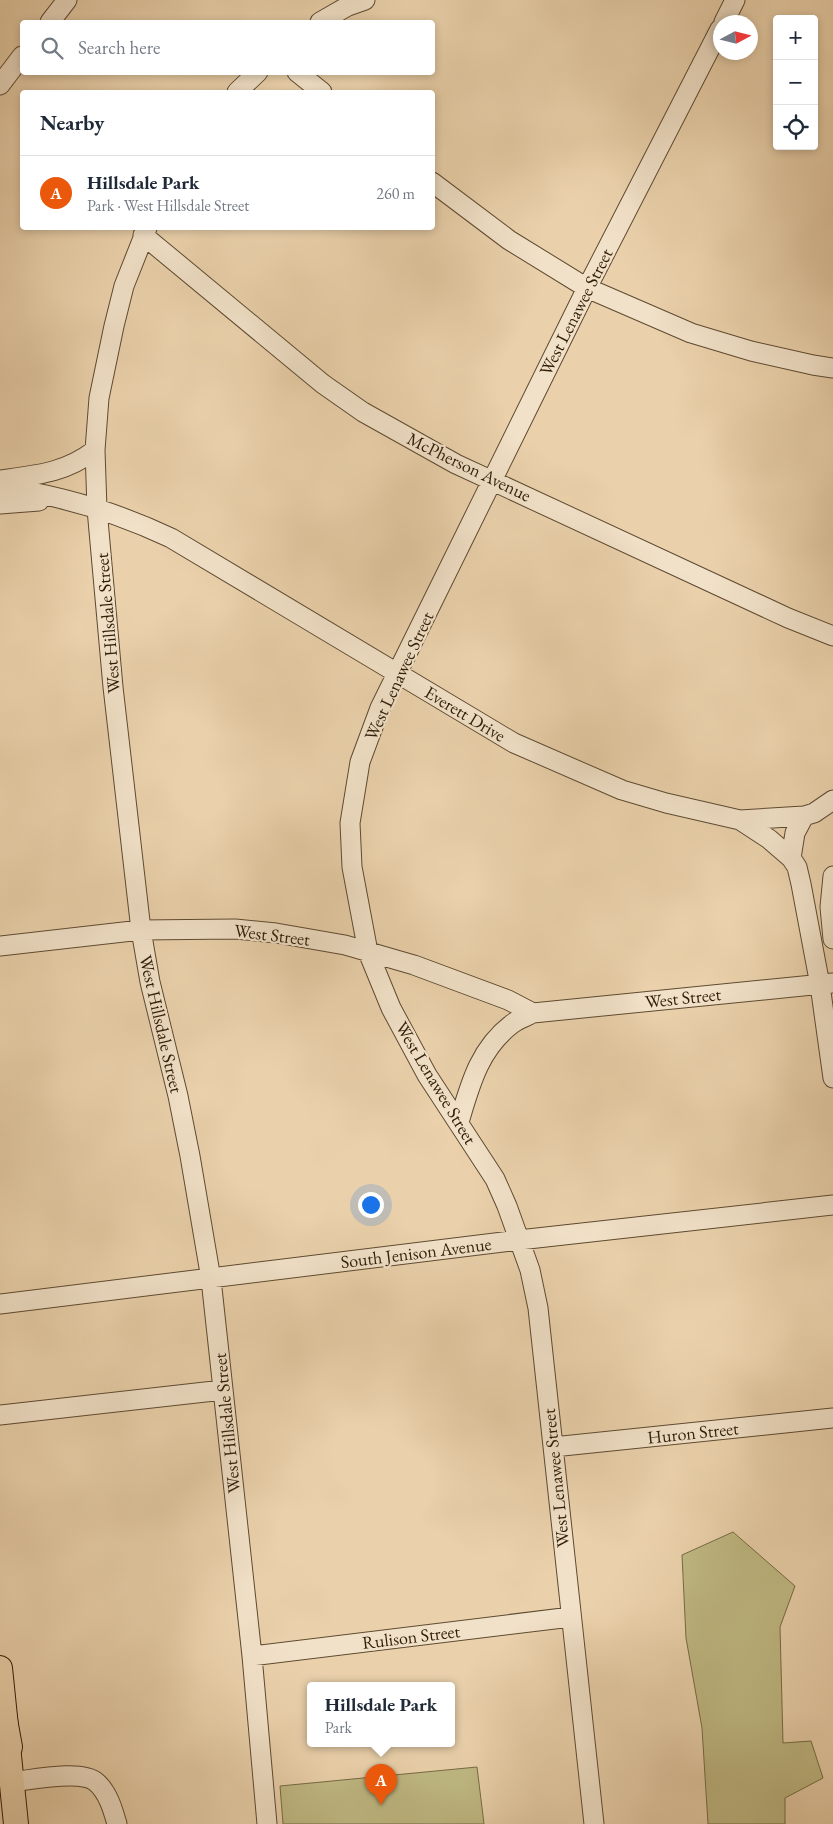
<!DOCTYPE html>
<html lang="en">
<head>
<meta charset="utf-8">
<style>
	body { margin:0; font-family:"EB Garamond",serif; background:#f2f2f3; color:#1f2937 }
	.controls { position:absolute; right:15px; top:15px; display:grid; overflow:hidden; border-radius:5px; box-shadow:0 2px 8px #0003 }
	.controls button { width:45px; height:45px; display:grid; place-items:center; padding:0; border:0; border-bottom:1px solid #e0e1e3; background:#fff; color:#1f2937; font:25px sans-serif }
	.compass { position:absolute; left:713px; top:15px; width:45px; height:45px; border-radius:50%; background:#fff; box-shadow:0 2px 8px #0003; rotate:83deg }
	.you { position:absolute; left:370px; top:1204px; width:18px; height:18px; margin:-12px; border:4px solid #fff; border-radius:50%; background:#1a73e8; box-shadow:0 0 0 8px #1a73e833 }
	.badge { display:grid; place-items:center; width:32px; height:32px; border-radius:50%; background:#ea580c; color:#fff; font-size:16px; font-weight:700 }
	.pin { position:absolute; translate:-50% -41px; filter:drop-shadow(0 1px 2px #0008) }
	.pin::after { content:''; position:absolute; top:26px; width:18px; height:15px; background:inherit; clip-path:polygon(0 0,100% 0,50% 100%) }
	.popup { position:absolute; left:307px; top:1682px; width:148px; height:65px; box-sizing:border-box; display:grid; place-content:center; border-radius:5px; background:#fff; filter:drop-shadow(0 1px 4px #0005); font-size:16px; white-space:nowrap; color:#747a83 }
	.popup b { font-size:19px; color:#1f2937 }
	.popup::after { content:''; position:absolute; left:50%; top:100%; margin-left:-10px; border:10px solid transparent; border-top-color:#fff }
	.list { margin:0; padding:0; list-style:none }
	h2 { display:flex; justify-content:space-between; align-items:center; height:65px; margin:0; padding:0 20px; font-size:21px }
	h2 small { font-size:16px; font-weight:400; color:#747a83 }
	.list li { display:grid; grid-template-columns:32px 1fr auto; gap:15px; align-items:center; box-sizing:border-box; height:75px; padding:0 20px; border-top:1px solid #e0e1e3 }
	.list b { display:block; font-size:19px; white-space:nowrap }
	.list p { margin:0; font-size:16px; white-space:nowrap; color:#747a83 }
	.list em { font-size:16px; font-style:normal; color:#747a83 }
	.icon { flex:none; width:28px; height:28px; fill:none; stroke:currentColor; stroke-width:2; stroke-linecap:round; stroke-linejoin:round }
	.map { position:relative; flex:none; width:833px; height:1824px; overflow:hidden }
	.search { position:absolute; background:#fff; box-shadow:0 2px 8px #0003; left:20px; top:20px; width:415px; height:55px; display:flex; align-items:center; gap:12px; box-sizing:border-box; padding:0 18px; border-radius:5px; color:#747a83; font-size:19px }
	.panel { position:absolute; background:#fff; box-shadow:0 2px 8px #0003; left:20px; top:90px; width:415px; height:140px; border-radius:5px }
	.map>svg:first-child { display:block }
	.green { fill:#bfb983; stroke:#776b46 }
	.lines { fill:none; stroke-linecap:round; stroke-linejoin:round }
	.minor-casing { stroke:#5e4a31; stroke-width:21 }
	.major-casing { stroke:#2f1d08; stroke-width:26 }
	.highway-casing { stroke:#2f1d08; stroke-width:30 }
	.minor { stroke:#f1e1c8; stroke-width:19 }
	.major { stroke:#ead1ab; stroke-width:24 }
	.highway { stroke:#ead1ab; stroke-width:28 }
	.labels { text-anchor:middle; stroke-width:4.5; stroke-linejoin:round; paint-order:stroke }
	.street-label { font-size:18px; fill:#2f1d08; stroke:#f1e1c8 }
</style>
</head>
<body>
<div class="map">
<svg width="833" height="1824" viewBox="0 0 833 1824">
	<rect width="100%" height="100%" fill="#ead1ab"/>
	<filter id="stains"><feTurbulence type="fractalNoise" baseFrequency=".004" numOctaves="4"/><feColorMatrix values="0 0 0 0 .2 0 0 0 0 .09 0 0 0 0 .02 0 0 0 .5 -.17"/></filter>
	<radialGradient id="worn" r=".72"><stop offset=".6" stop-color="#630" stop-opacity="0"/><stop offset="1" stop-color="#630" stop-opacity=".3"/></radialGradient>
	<path class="green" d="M733 1532 795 1586 780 1627 783 1743 811 1741 823 1778 785 1798V1824H708L702 1728 686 1638 682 1555Z
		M477 1767 484 1824H283L280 1786Z"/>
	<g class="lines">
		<g class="minor-casing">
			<path id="minor" d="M50 22 67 0
				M320 22 348 6 365 0
				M724 22 735 0
				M297 72 322 92
				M0 85 22 56
				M237 92 258 72
				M432 182 509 240 587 288 691 333 751 351 813 365 833 368
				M147 228 124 286 114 326 99 398 95 450 97 509 113 687 141 930 150 982 178 1096 190 1156 211 1279 252 1656 267 1824
				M143 235 323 384 363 412 456 464 788 618 833 636
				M0 480C37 475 65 473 95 450
				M0 487C59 495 118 513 171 538L514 743 622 790 666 803 740 820 804 816 814 813 833 800
				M0 504 39 501
				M804 816 795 833 791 858 797 867 801 884 820 985 833 1078
				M740 820 769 839 791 858
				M833 876 830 907 833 939
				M0 946 141 930 235 929 276 933 345 945 414 965 508 1000 533 1013 833 983
				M459 1122C470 1085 479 1049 512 1024 518 1019 526 1017 533 1013
				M0 1304 519 1240 833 1205
				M0 1415 223 1390
				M553 1447 833 1418
				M252 1656 571 1617
				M11 1782C31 1780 81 1769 96 1782 108 1792 113 1810 117 1824
				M594 1824 538 1308 530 1270 507 1206 495 1179 427 1075 391 1008 368 952 352 867 350 823 360 762 380 708 587 288 720 29"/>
		</g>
		<g class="major-casing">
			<path id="major" d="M0 1668 16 1824"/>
		</g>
		<g class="highway-casing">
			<path id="highway" d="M0 1704 8 1747"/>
		</g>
		<use href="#minor" class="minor"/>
		<use href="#major" class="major"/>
		<use href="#highway" class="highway"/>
	</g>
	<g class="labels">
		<g class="street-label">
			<text transform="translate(576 312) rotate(-63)" y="6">West Lenawee Street</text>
			<text transform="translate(469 467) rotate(26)" y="6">McPherson Avenue</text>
			<text transform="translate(108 623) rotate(-95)" y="6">West Hillsdale Street</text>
			<text transform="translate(399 676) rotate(-65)" y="6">West Lenawee Street</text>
			<text transform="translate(465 714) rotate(31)" y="6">Everett Drive</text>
			<text transform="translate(272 935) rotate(7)" y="6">West Street</text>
			<text transform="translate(683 998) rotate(-6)" y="6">West Street</text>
			<text transform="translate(161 1024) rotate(77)" y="6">West Hillsdale Street</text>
			<text transform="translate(436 1083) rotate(59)" y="6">West Lenawee Street</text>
			<text transform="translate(416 1253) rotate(-7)" y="6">South Jenison Avenue</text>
			<text transform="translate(227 1423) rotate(-96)" y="6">West Hillsdale Street</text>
			<text transform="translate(693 1433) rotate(-6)" y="6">Huron Street</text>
			<text transform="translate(556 1478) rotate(-96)" y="6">West Lenawee Street</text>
			<text transform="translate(411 1637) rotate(-7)" y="6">Rulison Street</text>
		</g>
	</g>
	<rect width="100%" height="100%" filter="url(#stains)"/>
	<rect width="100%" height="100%" fill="url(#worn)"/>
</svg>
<div class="controls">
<button>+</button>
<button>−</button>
<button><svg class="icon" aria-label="locate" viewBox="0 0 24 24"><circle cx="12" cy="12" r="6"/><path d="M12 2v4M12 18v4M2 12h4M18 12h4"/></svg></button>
</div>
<svg class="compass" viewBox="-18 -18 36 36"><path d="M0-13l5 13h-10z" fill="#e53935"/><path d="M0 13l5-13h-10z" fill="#747a83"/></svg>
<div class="you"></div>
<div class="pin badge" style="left:381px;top:1805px">A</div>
<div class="popup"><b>Hillsdale Park</b>Park</div>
<div class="search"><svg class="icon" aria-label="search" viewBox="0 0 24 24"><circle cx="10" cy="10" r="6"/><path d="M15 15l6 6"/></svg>Search here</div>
<section class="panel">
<h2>Nearby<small></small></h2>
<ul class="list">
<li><span class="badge">A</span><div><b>Hillsdale Park</b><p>Park · West Hillsdale Street</p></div><em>260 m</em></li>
</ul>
</section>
</div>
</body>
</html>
